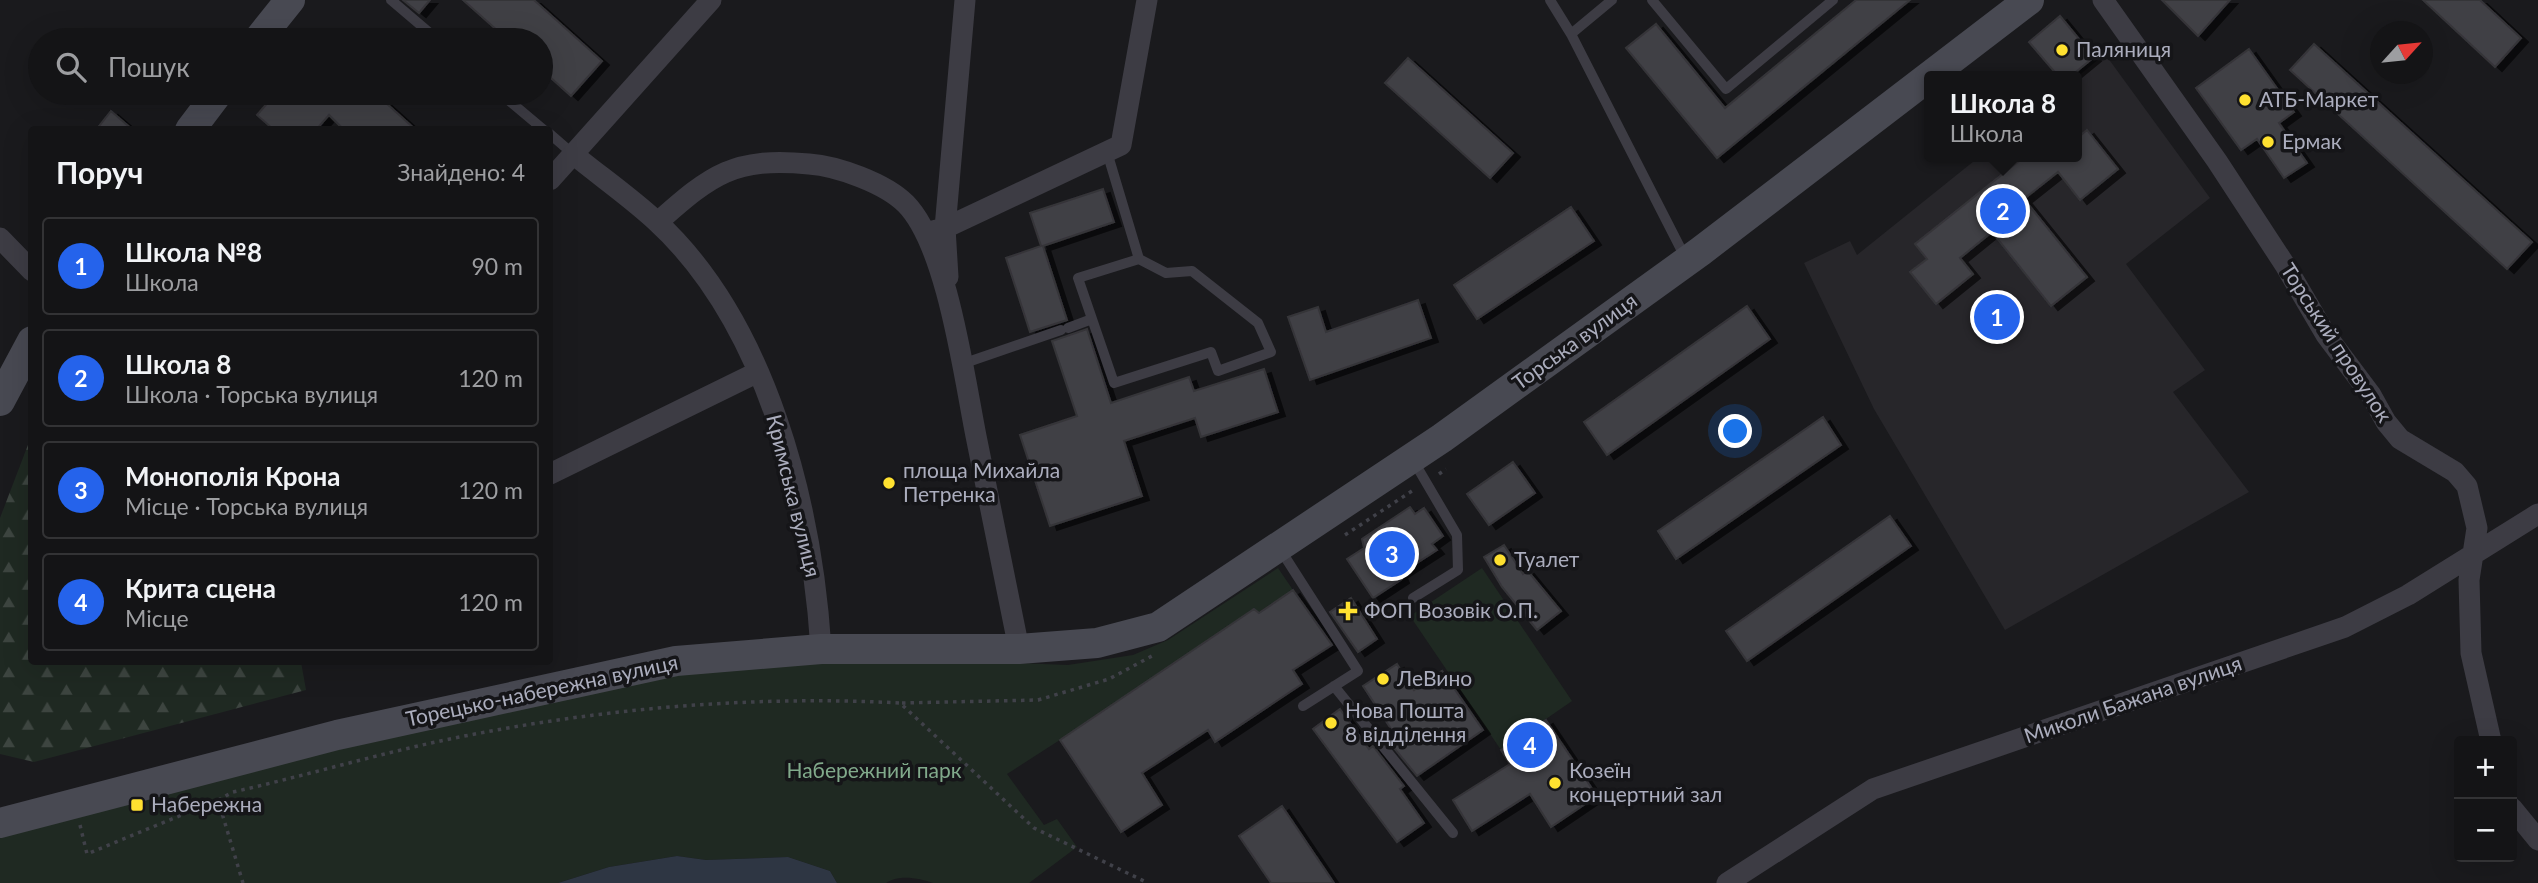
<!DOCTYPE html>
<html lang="uk">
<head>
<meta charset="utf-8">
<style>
	body { margin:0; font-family:Lato,sans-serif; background:#212123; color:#f1f3f6 }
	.controls { position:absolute; right:21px; bottom:21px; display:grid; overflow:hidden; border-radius:7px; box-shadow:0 7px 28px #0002 }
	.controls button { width:63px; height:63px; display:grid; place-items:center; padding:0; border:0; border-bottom:2px solid #333335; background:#141416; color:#f1f3f6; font:35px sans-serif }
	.compass { position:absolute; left:2370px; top:21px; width:63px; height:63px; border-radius:50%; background:#141416; box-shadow:0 7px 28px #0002; rotate:63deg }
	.you { position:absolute; left:1736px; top:432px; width:24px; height:24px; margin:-18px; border:5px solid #fff; border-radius:50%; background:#1a73e8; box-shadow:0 0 0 10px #1a73e833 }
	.badge { display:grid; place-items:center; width:46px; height:46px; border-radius:50%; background:#2563eb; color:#fff; font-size:23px; font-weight:700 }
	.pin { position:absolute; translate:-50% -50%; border:4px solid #fff; box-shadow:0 2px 7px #0006 }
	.popup { position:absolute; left:1924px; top:71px; width:158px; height:91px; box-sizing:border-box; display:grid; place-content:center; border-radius:7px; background:#141416; filter:drop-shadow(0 2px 5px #0005); font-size:23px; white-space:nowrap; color:#9d9ea1 }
	.popup b { font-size:26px; color:#f1f3f6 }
	.popup::after { content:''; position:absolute; left:50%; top:100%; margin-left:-14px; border:14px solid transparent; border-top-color:#141416 }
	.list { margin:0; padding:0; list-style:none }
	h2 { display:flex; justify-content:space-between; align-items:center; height:91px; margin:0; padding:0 28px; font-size:30px }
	h2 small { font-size:23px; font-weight:400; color:#9d9ea1 }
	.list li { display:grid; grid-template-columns:46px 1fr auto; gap:21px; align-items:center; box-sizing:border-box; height:98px; margin:0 14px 14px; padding:0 14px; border:2px solid #333335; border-radius:7px }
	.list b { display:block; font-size:26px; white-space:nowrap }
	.list p { margin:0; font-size:23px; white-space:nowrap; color:#9d9ea1 }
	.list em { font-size:23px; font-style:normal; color:#9d9ea1 }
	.icon { flex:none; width:38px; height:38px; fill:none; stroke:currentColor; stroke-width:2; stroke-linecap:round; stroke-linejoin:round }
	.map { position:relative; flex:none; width:2538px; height:883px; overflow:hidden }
	.search { position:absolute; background:#141416; box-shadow:0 7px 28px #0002; left:28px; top:28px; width:525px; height:77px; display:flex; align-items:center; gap:18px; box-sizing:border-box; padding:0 24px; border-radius:38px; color:#9d9ea1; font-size:26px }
	.panel { position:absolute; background:#141416; box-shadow:0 7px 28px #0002; left:28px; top:126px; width:525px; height:539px; border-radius:7px }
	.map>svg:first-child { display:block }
	.built { fill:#27262a }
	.forest { fill:url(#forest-firs) }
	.green { fill:#1f2922 }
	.water { fill:#2e3643 }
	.building { fill:#403f45; stroke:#353439; stroke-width:2; filter:url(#shadow) }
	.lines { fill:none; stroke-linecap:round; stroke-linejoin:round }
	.path { stroke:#404149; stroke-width:3.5; stroke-dasharray:3.5 5; stroke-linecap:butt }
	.lane { stroke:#3d3c44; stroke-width:10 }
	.street { stroke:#3d3c44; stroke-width:21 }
	.secondary { stroke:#484952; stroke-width:30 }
	.poi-dot { fill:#ffe130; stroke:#151518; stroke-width:2.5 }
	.labels { text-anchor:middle; stroke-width:7; stroke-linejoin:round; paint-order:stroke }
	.poi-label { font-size:21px; fill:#abadbd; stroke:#151518; text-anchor:start }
	.street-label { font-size:21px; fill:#abadbd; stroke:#151518 }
	.park-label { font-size:21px; fill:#81aa8b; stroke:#151518 }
</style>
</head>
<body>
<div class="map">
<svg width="2538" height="883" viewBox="0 0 2538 883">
	<defs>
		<pattern id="forest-firs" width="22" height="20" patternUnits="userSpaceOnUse" patternTransform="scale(1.75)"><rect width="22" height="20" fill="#1f2922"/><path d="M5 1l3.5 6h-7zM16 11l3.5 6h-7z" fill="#3d4540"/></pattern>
		<filter id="shadow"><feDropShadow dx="7" dy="4" stdDeviation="0" flood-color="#0009"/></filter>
	</defs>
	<rect width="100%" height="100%" fill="#1a1a1d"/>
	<path class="built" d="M2105 54 2210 198 2126 264 2205 370 2173 392 2249 492 2005 630 1874 409 1804 263 1850 241 1857 255 1979 157H2076L2077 77Z"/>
	<path class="forest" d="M31 437 32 662H301L306 690 34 762 0 754V518Z"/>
	<path class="green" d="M1278 568 1293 590 1007 774 1044 825 1057 819 1077 847 1029 883H933C920 878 898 874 886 883H837L830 871 788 857 706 860 677 856 609 867 558 883H0V833L312 752 679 670 772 662 940 660 1068 665 1133 655 1168 640Z
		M1482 568 1572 701 1501 750 1410 616Z"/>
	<path class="water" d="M677 856 706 860 788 857 830 871 837 883H558L609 867Z"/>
	<path class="building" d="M403 0H430L419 13Z
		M463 0H534L602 61 571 96 541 69V40H508Z
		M1856 0H1910L1717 158 1626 48 1656 24 1725 108Z
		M2162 0H2230L2198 36Z
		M2423 0H2480L2521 38 2495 67Z
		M2060 16 2094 57 2071 76H2058L2029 42Z
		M2314 44 2532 242 2507 269 2290 70Z
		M2249 49 2294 112 2279 123 2307 163 2284 178 2257 139 2241 150 2196 88Z
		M1408 58 1513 153 1490 178 1385 83Z
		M276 93H375L416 130H344L329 115 316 130H274L257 115Z
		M111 111 133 130H96Z
		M2087 130 2118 169 2080 200 2058 172 2024 199 2087 277 2051 306 1992 232 1960 258 1973 274 1936 304 1910 272 1927 259 1915 244 2024 157H2076V139Z
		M1103 189 1114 222 1043 246 1067 320 1030 332 1006 258 1041 246 1030 213Z
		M1571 207 1594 241 1477 319 1454 285Z
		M1418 300 1431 338 1310 380 1288 317 1318 307 1326 332Z
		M1747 306 1770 339 1607 455 1584 422Z
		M1087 329 1111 403 1189 377 1194 391 1264 369 1278 412 1201 437 1195 418 1124 441 1142 496 1050 526 1020 435 1077 416 1052 341Z
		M1823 417 1841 445 1676 559 1658 531Z
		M1513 462 1535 493 1489 525 1467 494Z
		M1410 507 1415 514 1424 508 1443 536 1432 544 1437 550 1400 574 1402 579 1373 598 1347 559 1364 548 1362 539Z
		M1890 516 1911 546 1747 661 1726 631Z
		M1504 545 1523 574 1527 570 1561 611 1537 630 1502 587 1484 557Z
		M1293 590 1332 645 1293 670 1302 684 1215 742 1208 730 1142 773 1162 805 1121 832 1060 740 1254 609 1259 613Z
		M1351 598 1377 639 1358 652 1330 612Z
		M1397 664 1414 690 1442 671 1483 730 1417 776 1385 737 1393 732 1363 686Z
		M1340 709 1369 749 1373 746 1404 786 1400 789 1424 823 1397 842 1313 729Z
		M1546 720 1597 796 1551 827 1530 794 1472 831 1453 800 1510 764 1501 750Z
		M1282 806 1334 883H1271L1239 836Z"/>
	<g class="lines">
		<path class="path" d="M1439 474 1446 469
			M1345 535 1415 489
			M902 703 1038 700 1109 679 1152 656
			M218 800 233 792C304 776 374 755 445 740 594 709 749 695 900 703L1034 828 1148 883
			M80 825 87 854 218 800 243 883"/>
		<path class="lane" d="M391 0 438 40
			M1550 0 1571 34
			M1612 0 1571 34 1686 259
			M1652 0 1726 89 1833 0
			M500 93 544 130
			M550 134 573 154
			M1107 152 1139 259 1078 278 1114 383 1211 352 1218 371 1271 352 1258 323 1192 271 1166 273 1139 259
			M1068 328 1092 319
			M962 364 1061 330
			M1413 460 1457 535 1458 570 1413 598
			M1280 549 1358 671 1303 706
			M1334 686 1453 833"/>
		<path class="street" d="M2103 0 2217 161 2285 265 2326 335 2371 395 2386 422 2400 439 2455 472 2467 486 2477 528 2469 580 2471 653 2491 741
			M573 154C601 177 630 197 656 221 767 323 812 505 821 649
			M550 180 711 0
			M658 222C712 174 734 157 809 164 837 166 885 183 906 204 947 246 964 376 976 436 990 507 1004 578 1019 649
			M925 233 945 228 1121 145 1147 0
			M0 238 32 271
			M948 277 945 228 965 0
			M550 474 758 372
			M2512 808 2538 840
			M1727 883 1873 789 2345 627 2408 595 2538 514"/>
		<path class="secondary" d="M258 40 290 0
			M190 130 218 93
			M0 401 32 341
			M0 823 337 735 676 661 821 649H1019L1097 643 1158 627 1442 438 1701 251 2029 0"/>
	</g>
	<g class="poi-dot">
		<circle cx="2062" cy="50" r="7"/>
		<circle cx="2245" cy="100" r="7"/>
		<circle cx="2268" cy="142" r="7"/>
		<circle cx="889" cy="483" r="7"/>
		<circle cx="1500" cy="560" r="7"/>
		<path d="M1344.5 600.5h7v7h7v7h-7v7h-7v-7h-7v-7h7z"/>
		<circle cx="1383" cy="679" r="7"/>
		<circle cx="1331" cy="723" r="7"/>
		<circle cx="1555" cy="783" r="7"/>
		<rect x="130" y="798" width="14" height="14" rx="3.5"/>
	</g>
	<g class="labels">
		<g class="poi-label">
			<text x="2076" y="57">Паляниця</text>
			<text x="2259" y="107">АТБ-Маркет</text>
			<text x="2282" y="149">Ермак</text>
			<text x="903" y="478">площа Михайла<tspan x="903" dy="24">Петренка</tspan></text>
			<text x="1514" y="567">Туалет</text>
			<text x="1364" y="618">ФОП Возовік О.П.</text>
			<text x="1397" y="686">ЛеВино</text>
			<text x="1345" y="718">Нова Пошта<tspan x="1345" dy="24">8 відділення</tspan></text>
			<text x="1569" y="778">Козеїн<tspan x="1569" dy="24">концертний зал</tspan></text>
			<text x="151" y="812">Набережна</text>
		</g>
		<g class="street-label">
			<text transform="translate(1575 342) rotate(-36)" y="7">Торська вулиця</text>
			<text transform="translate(2336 343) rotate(57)" y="7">Торський провулок</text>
			<text transform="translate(793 496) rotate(76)" y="7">Кримська вулиця</text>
			<text transform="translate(542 691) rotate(-12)" y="7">Торецько-набережна вулиця</text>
			<text transform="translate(2133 700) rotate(-19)" y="7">Миколи Бажана вулиця</text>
		</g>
		<g class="park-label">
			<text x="874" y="778">Набережний парк</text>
		</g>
	</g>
</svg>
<div class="controls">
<button>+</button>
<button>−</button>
</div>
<svg class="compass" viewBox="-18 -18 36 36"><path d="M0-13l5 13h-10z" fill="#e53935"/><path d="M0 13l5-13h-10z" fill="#9d9ea1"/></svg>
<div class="you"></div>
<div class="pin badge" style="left:1997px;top:317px">1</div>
<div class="pin badge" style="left:2003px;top:211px">2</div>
<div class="popup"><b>Школа 8</b>Школа</div>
<div class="pin badge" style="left:1392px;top:554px">3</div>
<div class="pin badge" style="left:1530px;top:745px">4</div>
<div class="search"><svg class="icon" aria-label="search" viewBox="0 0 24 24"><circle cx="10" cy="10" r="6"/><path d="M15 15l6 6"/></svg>Пошук</div>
<section class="panel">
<h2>Поруч<small>Знайдено: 4</small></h2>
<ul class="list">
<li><span class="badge">1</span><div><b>Школа №8</b><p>Школа</p></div><em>90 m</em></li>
<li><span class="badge">2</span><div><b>Школа 8</b><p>Школа · Торська вулиця</p></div><em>120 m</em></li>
<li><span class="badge">3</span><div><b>Монополія Крона</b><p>Місце · Торська вулиця</p></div><em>120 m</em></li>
<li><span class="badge">4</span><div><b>Крита сцена</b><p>Місце</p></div><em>120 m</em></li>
</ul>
</section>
</div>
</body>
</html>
